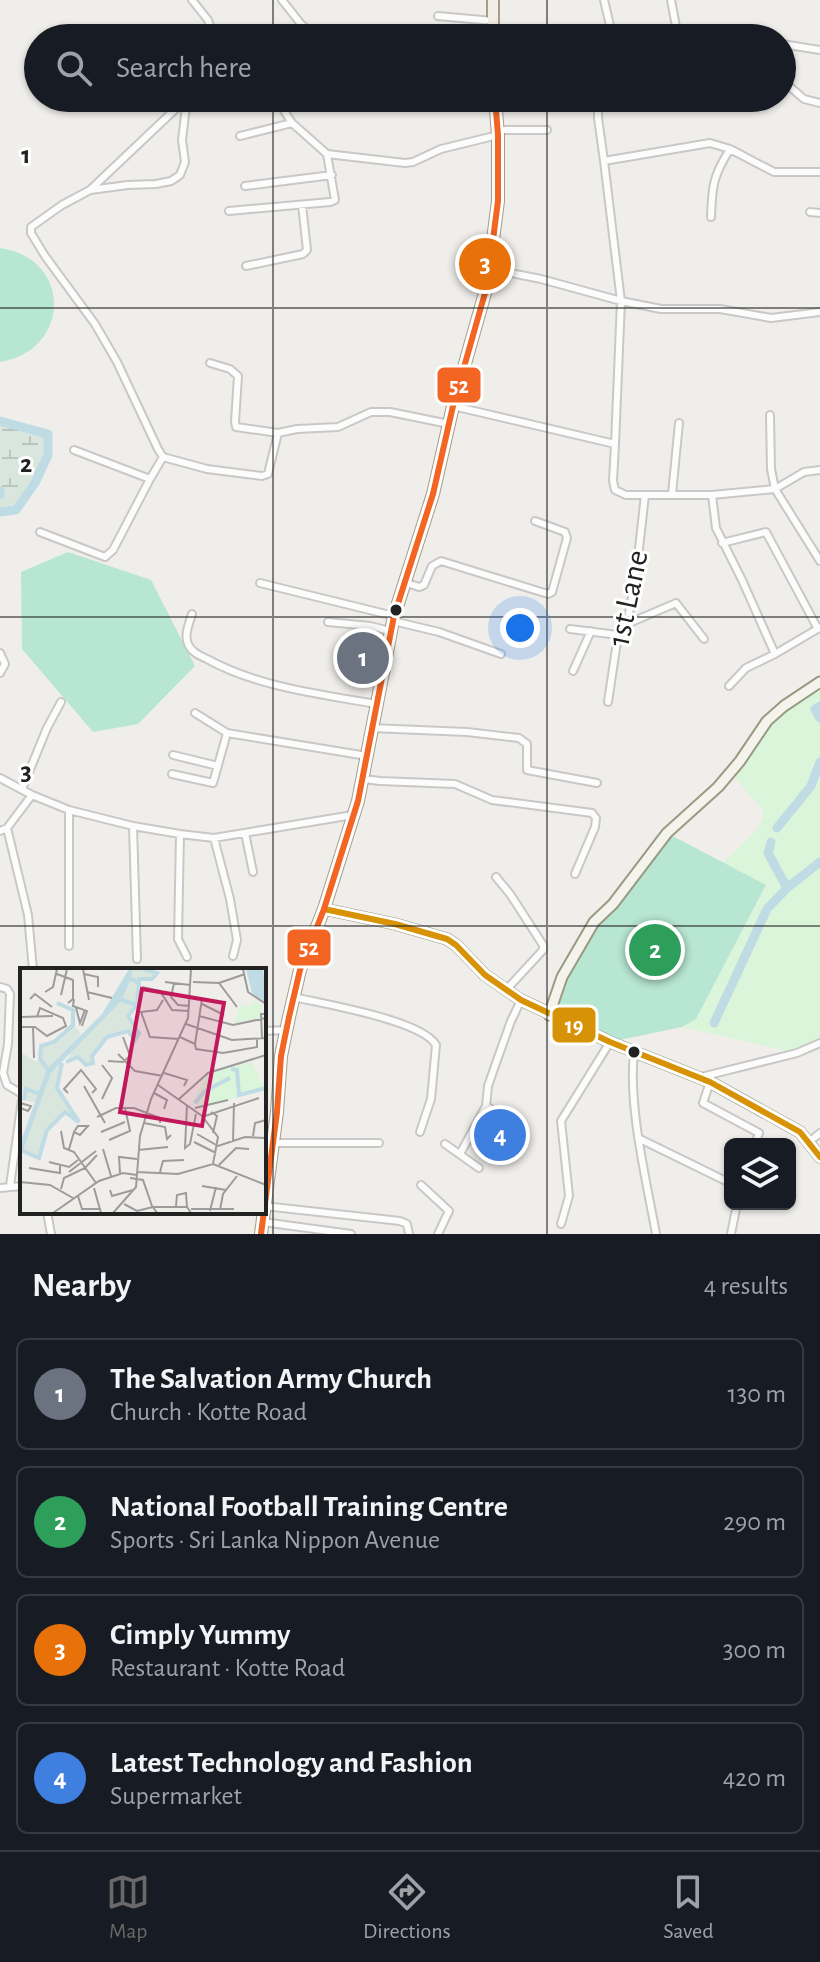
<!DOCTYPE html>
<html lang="en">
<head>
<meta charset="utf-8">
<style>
	body { margin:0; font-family:"Alegreya Sans",sans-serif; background:#242831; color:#f1f3f6 }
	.controls { position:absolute; right:24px; bottom:24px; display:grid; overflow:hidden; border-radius:12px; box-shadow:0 2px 6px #0004 }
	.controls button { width:72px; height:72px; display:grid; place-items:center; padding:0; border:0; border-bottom:2px solid #363941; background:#171b24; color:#f1f3f6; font:40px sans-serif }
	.you { position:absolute; left:520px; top:628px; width:28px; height:28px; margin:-20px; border:6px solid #fff; border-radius:50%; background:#1a73e8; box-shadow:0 0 0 12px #1a73e833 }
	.badge { display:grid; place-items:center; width:52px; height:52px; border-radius:50%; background:#6a6968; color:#fff; font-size:26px; font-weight:700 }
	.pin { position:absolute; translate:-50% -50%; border:4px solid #fff; box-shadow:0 2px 8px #0006 }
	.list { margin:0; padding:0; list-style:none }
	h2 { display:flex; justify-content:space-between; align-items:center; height:104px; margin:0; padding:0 32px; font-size:34px }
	h2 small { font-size:26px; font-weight:400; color:#9ea1a6 }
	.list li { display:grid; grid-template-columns:52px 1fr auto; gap:24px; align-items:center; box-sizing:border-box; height:112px; margin:0 16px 16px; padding:0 16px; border:2px solid #363941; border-radius:12px }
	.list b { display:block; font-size:30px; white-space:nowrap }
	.list p { margin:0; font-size:26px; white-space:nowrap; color:#9ea1a6 }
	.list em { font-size:26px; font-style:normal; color:#9ea1a6 }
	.icon { flex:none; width:44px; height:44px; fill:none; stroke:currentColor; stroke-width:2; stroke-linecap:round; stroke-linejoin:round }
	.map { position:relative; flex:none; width:820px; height:1234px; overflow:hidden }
	.search { position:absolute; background:#171b24; box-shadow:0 2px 6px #0004; left:24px; right:24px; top:24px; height:88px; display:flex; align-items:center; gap:20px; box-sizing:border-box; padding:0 28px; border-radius:44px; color:#9ea1a6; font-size:30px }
	.sheet { height:616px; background:#171b24 }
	nav { display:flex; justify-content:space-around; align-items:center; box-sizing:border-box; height:112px; border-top:2px solid #363941; background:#171b24; font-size:22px; color:#9ea1a6 }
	nav a { display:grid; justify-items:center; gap:4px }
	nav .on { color:#6a6968 }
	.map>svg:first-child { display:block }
	.wetland { fill:url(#wetland-marsh) }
	.park { fill:#daf5da }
	.pitch { fill:#b7e6d2 }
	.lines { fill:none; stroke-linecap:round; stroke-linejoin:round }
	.canal { stroke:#bfdbe3; stroke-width:9 }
	.street-casing { stroke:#c9c8c7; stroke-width:10 }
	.secondary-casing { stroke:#999a82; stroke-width:13 }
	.primary-casing { stroke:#a79c86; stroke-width:14 }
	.street { stroke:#fdfcfc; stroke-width:6 }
	.secondary { stroke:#f4f4ed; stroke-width:9 }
	.primary { stroke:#f3ede7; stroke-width:10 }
	.bus-1-casing { stroke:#fff; stroke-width:12 }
	.bus-2-casing { stroke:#fff; stroke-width:12 }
	.bus-1 { stroke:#d79205; stroke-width:6 }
	.bus-2 { stroke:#f26522; stroke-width:6 }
	.grid { fill:none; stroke:#222; stroke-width:2; stroke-opacity:0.55 }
	.bus-dot { fill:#222; stroke:#fff; stroke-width:3 }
	.labels { text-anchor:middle; stroke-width:6; stroke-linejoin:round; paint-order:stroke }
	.street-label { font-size:32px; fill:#222; stroke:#fff }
	.inset-river { fill:none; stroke:#bfdbe3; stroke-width:4 }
	.inset-road { fill:none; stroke:#9e9c9b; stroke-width:2 }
	.view { fill:#c2185b; fill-opacity:0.15; stroke:#c2185b; stroke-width:4 }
	.inset-edge { fill:none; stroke:#222; stroke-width:4 }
	.grid-label { font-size:26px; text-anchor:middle; font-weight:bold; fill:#222; stroke:#fff; stroke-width:6; stroke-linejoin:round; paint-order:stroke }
	.line-badge { stroke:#fff; stroke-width:3 }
	.badge-label { font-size:22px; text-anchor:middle; font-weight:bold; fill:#fff }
</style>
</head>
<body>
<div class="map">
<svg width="820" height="1234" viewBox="0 0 820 1234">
	<defs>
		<pattern id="wetland-marsh" width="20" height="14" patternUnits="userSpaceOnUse" patternTransform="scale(2)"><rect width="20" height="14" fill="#d9e6de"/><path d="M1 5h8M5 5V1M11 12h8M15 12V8" fill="none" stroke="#bac5be"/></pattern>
	</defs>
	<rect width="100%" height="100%" fill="#f0eeeb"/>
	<path class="wetland" d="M0 421 48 434V455L35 483 16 510 0 512Z"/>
	<path class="park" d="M820 682V1043L797 1053 682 1027 696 1019 766 886 723 863 758 828 764 816 762 809 730 772 767 721Z"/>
	<path class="pitch" d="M0 248C72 258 72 350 0 362Z
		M68 552 151 580 195 666 138 724 93 732 22 649 21 572Z
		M667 833 766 885 696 1019 682 1027 610 1042 549 1015 562 977 594 922Z"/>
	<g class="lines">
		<path class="canal" d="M0 421 48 434V455L35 483 16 510 0 512
			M0 491V495
			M820 706 815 709 820 718
			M777 828 811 786 820 762
			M771 842 768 853 787 888
			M714 1023 767 909 787 888 820 862"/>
		<g class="street-casing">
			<path id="street" d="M192 0 208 20 214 38
				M282 0 301 24 318 38
				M604 0 613 38
				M671 0 678 37
				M438 16 493 21
				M674 38 712 29 713 38
				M782 44 820 50
				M782 80 804 99 820 103
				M187 98 182 140 185 162 180 175 171 181 156 184 128 185 90 190 62 205 31 227V233L45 256 95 324 117 362 158 449 163 457 207 469 262 476 268 474 278 433 297 429 338 427 371 412H390L449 424
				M276 98 292 123 327 154 405 163 413 162 441 149 498 135
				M598 98V118L604 161 621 301 615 444
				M497 130H547
				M240 136 292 123
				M604 161 710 143 730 149 774 172H820
				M245 186 332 175
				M90 190 186 99
				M229 211 330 202 335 200 327 154
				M810 212 820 213
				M711 217C712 186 713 176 730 149
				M246 266 303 254 307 250 302 205
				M490 269 541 279 621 301 661 309H720L771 318 820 312
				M210 363 230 369 238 376 235 422 236 427 278 433
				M453 406 615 444 613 481 615 490 626 495H712L775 489 804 472 820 470
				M770 415 771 469 775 489 820 561
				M150 479 163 457
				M672 494 679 423
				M712 495 716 528 742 580 775 654
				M40 532 105 557 113 550 150 479 74 450
				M722 543 766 532 818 629
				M404 582 419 587 424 585 432 566 441 561 548 594 552 592 567 538 565 532 535 521
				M260 583 394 616
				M192 614C189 624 184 635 188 644 191 652 200 656 207 659 258 687 319 694 376 704
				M393 621 439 632 501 654
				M328 622 370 626 390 631
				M627 624 676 603 704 639
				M570 629 618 635
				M0 653 5 664 0 673
				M573 671 591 631
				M729 686 746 668 775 654 819 628
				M608 702 618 635 627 624 636 575 645 495
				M195 713 227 733
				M371 728 467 732 519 738 527 744V770L597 783
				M173 755 218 766
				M172 774 213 783 227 733 367 756
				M0 778 32 795 69 810 133 826 180 834 214 838 353 815
				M363 779 380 781 455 784 492 800 592 813 596 818 595 827 575 874
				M22 789 47 728 61 702
				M69 810V946
				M133 826 137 959
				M7 828 28 915 33 970
				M0 831 7 828 32 795
				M245 833 253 872
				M180 834 178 939 187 957
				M214 838 230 899 237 940 233 956
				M496 877 510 894 543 945V950L506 990
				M0 987 7 989 10 994 8 1044 3 1073 7 1085 22 1094
				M294 997C323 1004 422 1020 436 1045L431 1099 420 1132
				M264 1031 286 1030
				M634 1052C628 1107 646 1178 656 1234
				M701 1077 797 1053 820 1043
				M710 1082 703 1103 759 1133 755 1144
				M486 1106 518 1125
				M640 1139 730 1183
				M809 1142 820 1133
				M274 1143H379
				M445 1144 479 1168
				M460 1154 486 1106 488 1086 496 1063 511 1021 521 1000
				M421 1185 449 1211 438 1234
				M10 1186 22 1100
				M0 1188 22 1186
				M264 1206 400 1221 407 1224 409 1234
				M47 1212 51 1234
				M263 1222 351 1234
				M561 1224 569 1196 561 1121 610 1042
				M731 1234 737 1204"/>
		</g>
		<g class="secondary-casing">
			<path id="secondary" d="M324 909 395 924 447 939 456 945 485 975 521 1000 610 1042 710 1082 800 1132 820 1157
				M549 1015 562 977 594 922 613 904 667 833 718 787 740 761 767 721 784 706 820 682"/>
		</g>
		<g class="primary-casing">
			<path id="primary" d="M493 0V38
				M261 1234 277 1112 281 1056 289 1017 300 970 324 909 358 801 394 616 433 494 453 406 487 286 498 201V135L495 98"/>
		</g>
		<use href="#street" class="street"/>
		<use href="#secondary" class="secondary"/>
		<use href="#primary" class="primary"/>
		<g class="bus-1-casing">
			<path id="bus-1" d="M324 909 395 924 447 939 456 945 485 975 521 1000 610 1042 710 1082 800 1132 820 1157"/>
		</g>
		<g class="bus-2-casing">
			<path id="bus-2" d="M261 1234 277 1112 281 1056 289 1017 300 970 324 909 358 801 394 616 433 494 453 406 487 286 498 201V135L495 98"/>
		</g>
		<use href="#bus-1" class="bus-1"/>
		<use href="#bus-2" class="bus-2"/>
	</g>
	<path class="grid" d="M273 0V38M547 0V38M273 98V1234M547 98V1234M0 308H820M0 617H820M0 926H820"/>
	<g class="bus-dot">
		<circle cx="396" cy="610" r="7"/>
		<circle cx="634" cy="1052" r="7"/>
	</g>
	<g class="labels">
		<g class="street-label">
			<text transform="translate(627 598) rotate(-78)" y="11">1st Lane</text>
		</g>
	</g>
	<g transform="translate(20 968)">
		<rect width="246" height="246" fill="#f0eeeb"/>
		<path d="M113 1 138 4 132 11H118L117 38 108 48 119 67 113 72 108 63 84 71 68 97 59 89 46 94 56 76 101 33ZM53 57 61 65 44 89 27 101 17 135 3 132 0 84 17 94 22 77 34 74ZM42 95 38 120 60 153 43 145 27 162 16 191 3 183 31 105Z" fill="#d9e6de"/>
		<path d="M234 32 241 36V50L213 55 221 37H232ZM232 94 245 121 183 140 172 135 188 105Z" fill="#daf5da"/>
		<path d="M109 1H113L111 10 101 33 31 105 0 191V176L27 101 82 46ZM226 1H243L246 35 232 25Z" fill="#bfdbe3"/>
		<path class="inset-river" d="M117 11H132L137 5 123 1M99 31 117 37 119 15 109 10M46 94 58 89 66 97 73 95 72 88 87 69 108 63 115 72 119 65 108 48 117 37M211 101 217 102 219 127 246 120M29 103 20 91 21 78 34 74 53 57V42L37 35M4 132 6 121 22 127M175 135 185 123 210 110M1 182 19 190 27 162 45 144 59 154 37 120 42 95"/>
		<path class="inset-road" d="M63 1 69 32M223 1 228 24 246 36M37 6 53 12V31L48 35M64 6 78 9V19M145 14 170 17M173 14 199 15 217 39M154 15 151 29 158 37 170 38M199 15 225 6M122 19 140 23 152 42 169 43M25 24 33 19 37 1M67 24 92 30M41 27 47 1M171 29 182 31 175 76M10 31 15 26 32 39M54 31 53 38 67 43 62 58M143 32 137 42 121 44 130 69 159 71M182 36 204 47M56 40 60 55 65 42M179 48 213 57 246 50M0 49 33 48M166 56 212 72 246 70M0 59H15L27 68 46 58 43 50 20 40 17 49M13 59 14 90M160 69 175 76 176 81 203 85 237 79V71M242 70 241 46H246M98 86 115 103 143 108M88 93 103 94 110 88 103 69M82 97 92 110 82 131M144 105 167 112 164 118M138 117 182 148 198 169 193 196M64 118 85 155M48 125 44 121 61 102 76 121 72 125M134 125 147 132 144 141M159 131 188 105 246 87M0 135 11 138 8 143 0 140M167 137 165 180 170 176 176 146M102 139 108 104M175 140 208 132M191 144 197 148 193 165M77 149 96 140H114L140 150V155M182 149 239 130M124 155 145 159 147 171 151 167M41 163 44 180 54 184 76 215M81 164 105 154M177 166 198 178 225 169 246 170M233 168 235 155 246 152M89 172 110 163 105 140M174 174 196 185M213 174 214 135M49 181 54 164 58 158H68L60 167 54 164M83 181 91 208M118 182 148 179M29 194 49 199 58 192M199 197 216 180 229 181M9 200 40 205V197M49 204 76 183M117 204 158 206 193 196 246 217M140 204 143 193 164 192M100 205 99 189 117 191M110 210 123 212 132 238M0 214 30 217 53 230M182 218 206 222M74 220 81 245M41 221 44 210 65 200 77 187M90 222 92 228 113 222M58 228 62 241H81M104 236 117 243 133 239 137 245M156 238 157 227 166 225 167 239M133 239H167L171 245M171 241H214M200 242 203 226 217 208M190 243 196 219M33 245 79 213 103 205 117 207M93 245 116 219 120 168 131 131 168 50 171 1"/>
		<path class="view" d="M122 21 204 35 182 158 100 144Z"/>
		<rect width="246" height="246" class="inset-edge"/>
	</g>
	<g class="grid-label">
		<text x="26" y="163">1</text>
		<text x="26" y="472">2</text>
		<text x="26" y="780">3</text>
	</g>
	<g class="line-badge">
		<rect x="436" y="366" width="46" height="38" rx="8" fill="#f26522"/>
		<rect x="286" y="928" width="46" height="39" rx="8" fill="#f26522"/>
		<rect x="551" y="1006" width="46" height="38" rx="8" fill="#d79205"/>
	</g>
	<g class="badge-label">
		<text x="459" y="393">52</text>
		<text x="309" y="955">52</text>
		<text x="574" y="1033">19</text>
	</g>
</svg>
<div class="controls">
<button><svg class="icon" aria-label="layers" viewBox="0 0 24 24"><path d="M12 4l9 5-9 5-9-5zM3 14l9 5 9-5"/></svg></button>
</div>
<div class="you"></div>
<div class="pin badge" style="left:363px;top:658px;background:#6b7280">1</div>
<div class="pin badge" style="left:655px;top:950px;background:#2e9e5b">2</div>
<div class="pin badge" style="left:485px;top:264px;background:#e8710a">3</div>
<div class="pin badge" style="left:500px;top:1135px;background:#3f7fe0">4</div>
<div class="search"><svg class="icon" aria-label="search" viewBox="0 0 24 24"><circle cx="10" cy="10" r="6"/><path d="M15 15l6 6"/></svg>Search here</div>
</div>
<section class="sheet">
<h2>Nearby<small>4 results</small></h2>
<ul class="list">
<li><span class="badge" style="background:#6b7280">1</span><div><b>The Salvation Army Church</b><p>Church · Kotte Road</p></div><em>130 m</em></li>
<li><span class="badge" style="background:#2e9e5b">2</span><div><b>National Football Training Centre</b><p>Sports · Sri Lanka Nippon Avenue</p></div><em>290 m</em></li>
<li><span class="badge" style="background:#e8710a">3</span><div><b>Cimply Yummy</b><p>Restaurant · Kotte Road</p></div><em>300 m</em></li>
<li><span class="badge" style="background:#3f7fe0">4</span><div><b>Latest Technology and Fashion</b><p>Supermarket</p></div><em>420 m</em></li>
</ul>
</section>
<nav>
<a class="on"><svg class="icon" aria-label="map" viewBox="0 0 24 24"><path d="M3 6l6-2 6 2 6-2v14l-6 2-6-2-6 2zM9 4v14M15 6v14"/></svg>Map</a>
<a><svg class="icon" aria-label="directions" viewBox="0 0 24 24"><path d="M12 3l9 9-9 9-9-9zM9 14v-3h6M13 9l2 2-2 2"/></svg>Directions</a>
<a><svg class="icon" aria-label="saved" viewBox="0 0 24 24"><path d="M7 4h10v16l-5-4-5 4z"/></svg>Saved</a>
</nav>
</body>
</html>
